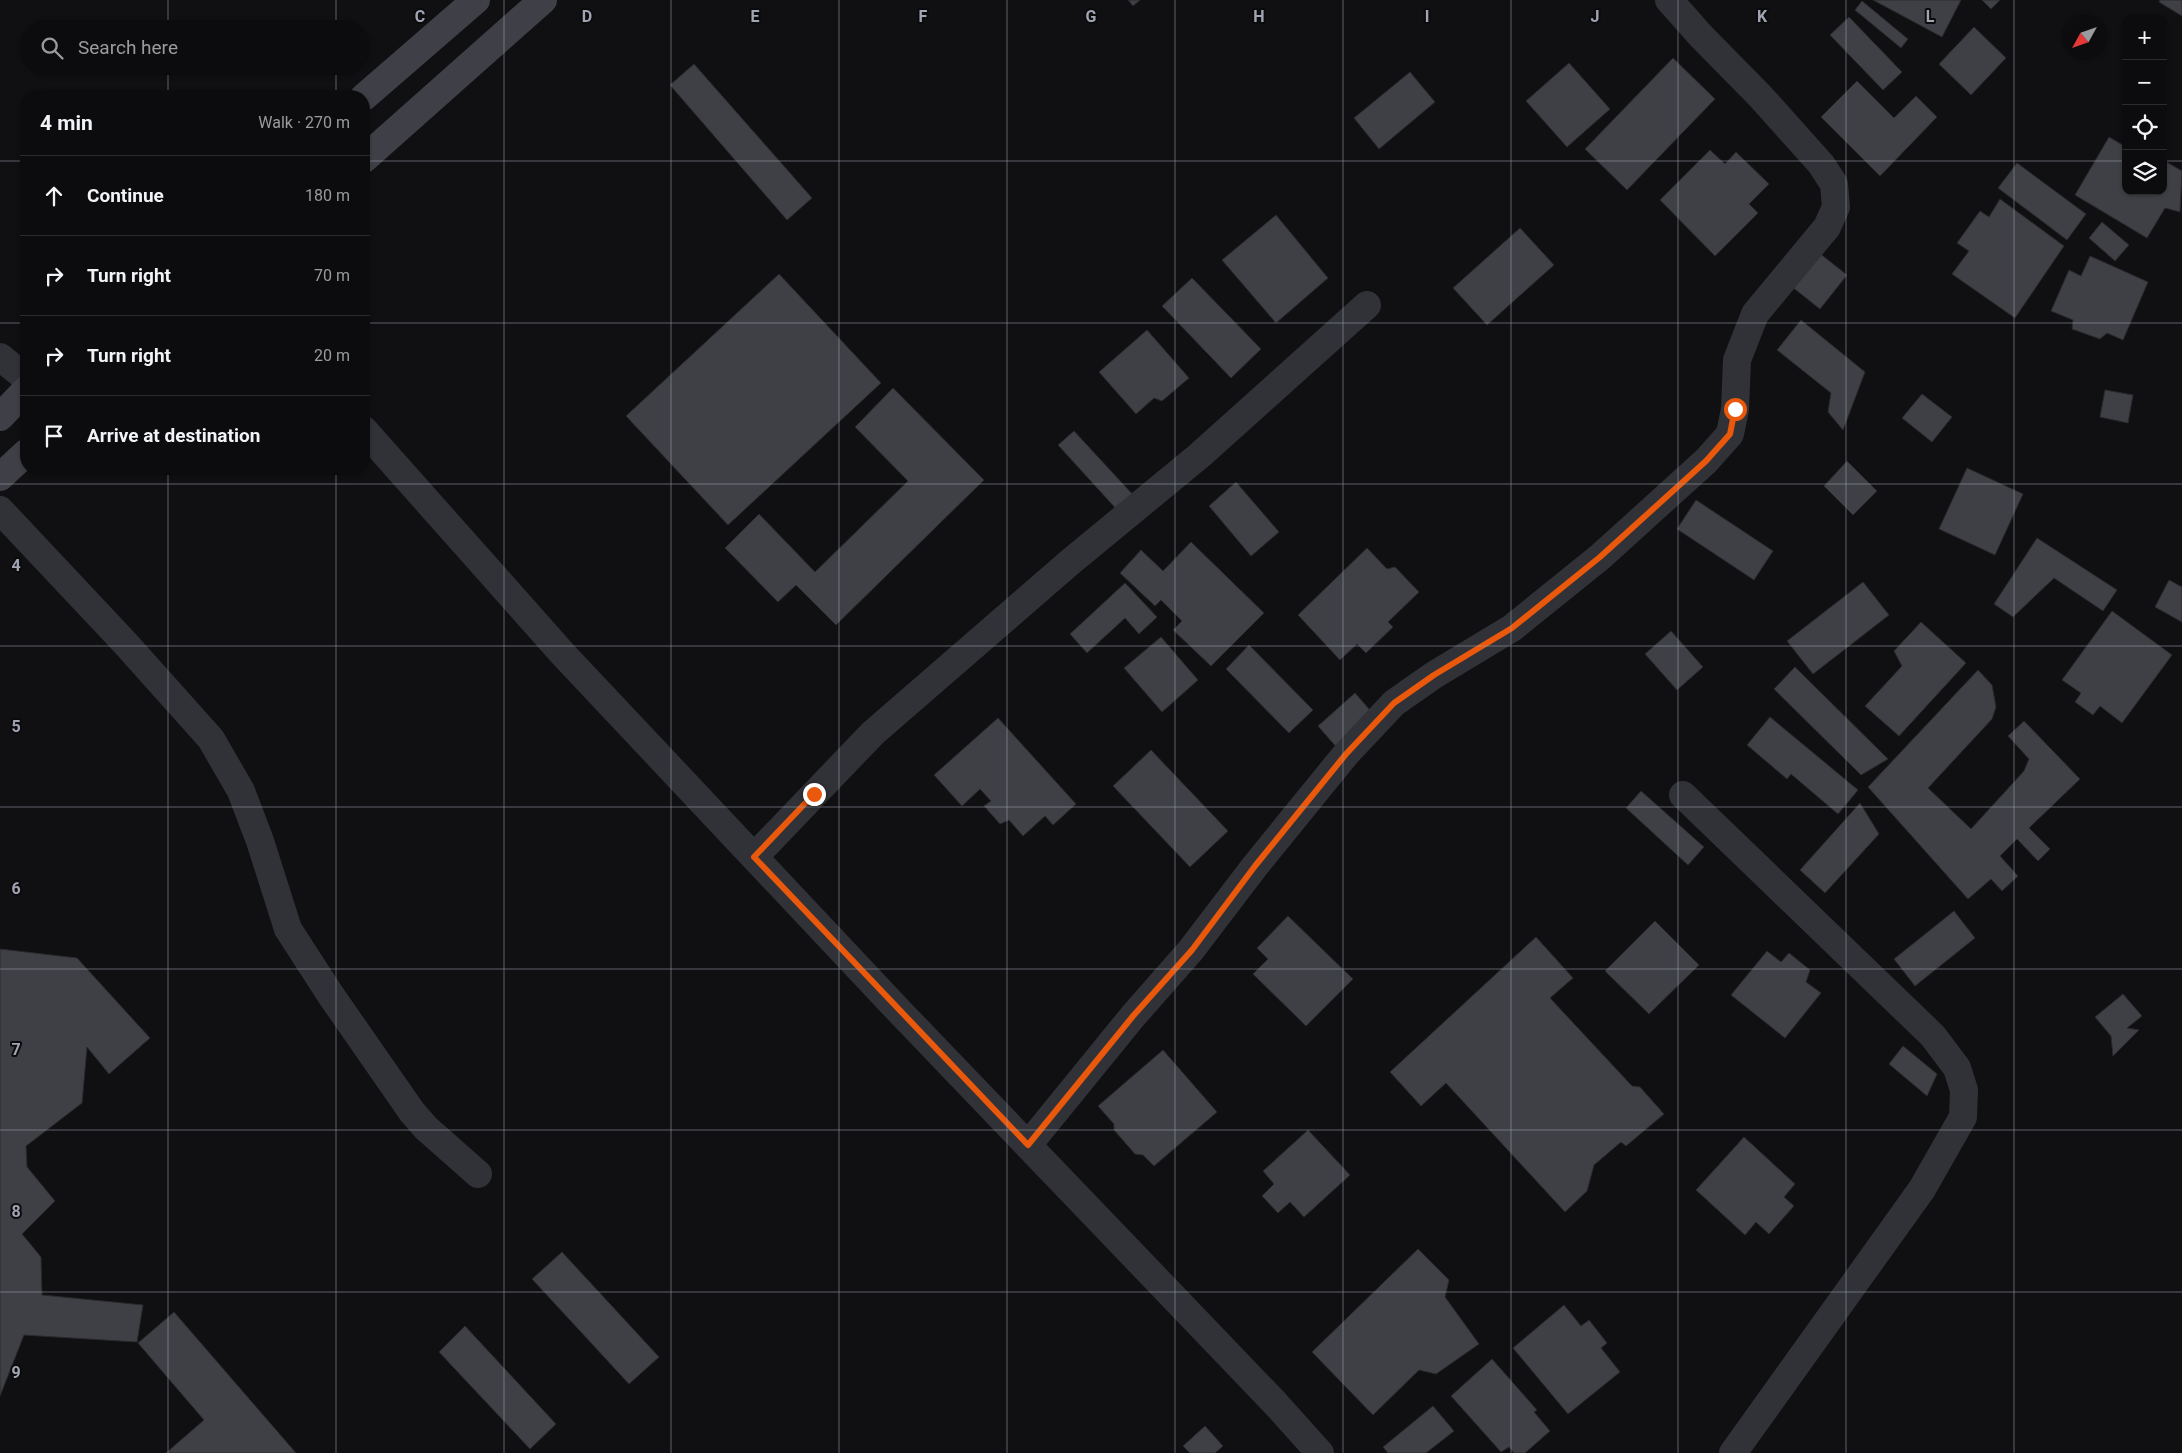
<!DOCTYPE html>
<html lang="en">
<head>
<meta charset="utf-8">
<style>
	body { margin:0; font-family:Roboto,sans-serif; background:#151517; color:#f1f3f6 }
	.controls { position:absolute; right:15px; top:15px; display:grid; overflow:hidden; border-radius:10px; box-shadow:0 1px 4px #0004 }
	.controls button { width:45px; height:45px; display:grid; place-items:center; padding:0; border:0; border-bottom:1px solid #2c2c2e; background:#0c0c0e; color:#f1f3f6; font:25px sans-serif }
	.compass { position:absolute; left:2062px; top:15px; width:45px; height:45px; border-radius:50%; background:#0c0c0e; box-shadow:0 1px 4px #0004; rotate:230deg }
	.stop { position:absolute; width:15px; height:15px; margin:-11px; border:4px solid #ea580c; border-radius:50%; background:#fff }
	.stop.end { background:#ea580c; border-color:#fff; box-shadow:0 1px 5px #0008 }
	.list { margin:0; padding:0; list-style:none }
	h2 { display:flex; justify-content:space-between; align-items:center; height:65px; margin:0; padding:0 20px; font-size:21px }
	h2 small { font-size:16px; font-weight:400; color:#9a9b9e }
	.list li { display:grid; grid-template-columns:32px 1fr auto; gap:15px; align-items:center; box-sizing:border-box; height:80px; padding:0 20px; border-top:1px solid #2c2c2e }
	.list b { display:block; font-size:19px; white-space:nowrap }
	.list em { font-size:16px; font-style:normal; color:#9a9b9e }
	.icon { flex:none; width:28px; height:28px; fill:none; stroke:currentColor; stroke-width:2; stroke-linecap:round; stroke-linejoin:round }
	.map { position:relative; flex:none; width:2182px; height:1453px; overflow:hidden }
	.search { position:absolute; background:#0c0c0e; box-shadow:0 1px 4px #0004; left:20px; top:20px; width:350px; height:55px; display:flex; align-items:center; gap:12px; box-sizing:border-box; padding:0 18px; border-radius:28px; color:#9a9b9e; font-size:19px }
	.panel { position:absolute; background:#0c0c0e; box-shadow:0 1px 4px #0004; left:20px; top:90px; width:350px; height:385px; border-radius:20px }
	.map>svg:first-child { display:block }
	.building { fill:#3f4045; stroke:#2a2a2e }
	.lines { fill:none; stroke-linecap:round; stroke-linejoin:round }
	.minor { stroke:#313237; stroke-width:28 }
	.secondary { stroke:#3f4047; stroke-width:28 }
	.route { stroke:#ea580c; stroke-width:6 }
	.grid { fill:none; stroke:#a1a5b3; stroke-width:1; stroke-opacity:0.55 }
	.grid-label { font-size:16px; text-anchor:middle; font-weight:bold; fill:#a1a5b3; stroke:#0b0b0d; stroke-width:4; stroke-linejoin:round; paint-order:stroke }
</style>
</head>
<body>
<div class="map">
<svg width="2182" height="1453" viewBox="0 0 2182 1453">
	<rect width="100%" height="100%" fill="#101012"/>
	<path class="building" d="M1128 0H1140L1133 6Z
		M1873 0H1961L1942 37Z
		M1982 0H2000L1991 9Z
		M2160 0H2182V16L2159 2Z
		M1862 1 1908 39 1901 48 1855 10Z
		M1849 17 1902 72 1883 90 1830 35Z
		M1974 27 2006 58 1971 95 1939 64Z
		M1673 58 1715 99 1627 190 1585 149Z
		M1569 63 1610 109 1567 147 1526 101Z
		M694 64 812 198 787 220 670 85Z
		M1410 72 1435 102 1379 149 1354 118Z
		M1857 81 1894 118 1916 96 1937 117 1880 176 1821 117Z
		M2109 137 2126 147V191H2163V160L2182 171 2180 212 2165 208 2147 238 2075 195Z
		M1710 150 1725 164 1736 152 1769 184 1749 204 1758 213 1715 256 1660 200Z
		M2017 163 2086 214 2067 240 1998 188Z
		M2000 199 2064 246 2015 318 1952 274 1969 251 1957 243 1980 211 1989 217Z
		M1276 215 1328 278 1276 323 1222 260Z
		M2102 222 2129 245 2115 261 2089 238Z
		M1520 228 1554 265 1487 325 1453 288Z
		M1818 252 1847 275 1820 309 1791 286Z
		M2090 256 2148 282 2123 340 2107 333 2100 339 2072 329 2073 320 2051 311 2069 270 2081 276Z
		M779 274 881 383 728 525 626 416Z
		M1192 278 1261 349 1231 378 1162 306Z
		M1801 320 1865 372 1843 430 1828 412 1831 393 1777 350Z
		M1147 330 1189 378 1162 401 1154 398 1136 414 1099 372Z
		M893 388 984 480 836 625 796 585 778 602 725 548 759 514 815 572 908 481 855 427Z
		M2105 390 2133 395 2128 423 2100 417Z
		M1922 394 1952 417 1932 442 1902 418Z
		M1074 431 1135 497 1119 512 1058 445Z
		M1847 461 1877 491 1853 515 1824 486Z
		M1967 468 2023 494 1995 555 1939 529Z
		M1236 482 1279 532 1251 556 1209 506Z
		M1696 500 1773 551 1754 580 1677 529Z
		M2037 538 2117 590 2103 611 2054 578 2013 617 1994 604Z
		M1191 542 1264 613 1211 666 1173 630 1182 621 1161 600 1155 606 1120 573 1141 550 1163 571Z
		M1367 548 1387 569 1395 567 1419 592 1388 622 1393 627 1366 653 1357 644 1340 660 1298 615Z
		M2169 580 2182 587V622L2155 607Z
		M1863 582 1889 615 1813 674 1787 641Z
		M1125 583 1157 617 1139 634 1125 618 1087 653 1070 634Z
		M2112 611 2172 655 2122 723 2100 706 2093 715 2075 702 2081 693 2062 680Z
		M1921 622 1966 663 1899 736 1865 706 1902 666 1894 651Z
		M1671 631 1703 667 1677 690 1645 654Z
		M1161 637 1198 680 1162 712 1124 668Z
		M1249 645 1313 710 1289 733 1226 669Z
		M1795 667 1888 759 1861 775 1774 689Z
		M1978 670 1992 685 1996 707 1992 719 1928 788 1971 829 2024 771 2029 759 2008 736 2024 721 2080 779 2029 828 2050 849 2038 861 2017 839 2000 856 2018 876 2002 891 1991 879 1968 899 1868 787Z
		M1355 693 1376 717 1339 750 1318 726Z
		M1770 717 1858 790 1838 814 1791 774 1787 779 1747 745Z
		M998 718 1076 804 1053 825 1045 816 1023 836 1009 820 1000 824 984 806 991 801 980 789 962 806 934 775Z
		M1151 750 1228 831 1190 867 1113 786Z
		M1641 791 1704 847 1688 865 1626 808Z
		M1860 803 1879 834 1825 893 1800 870Z
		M1954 911 1975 938 1915 986 1894 959Z
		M1288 916 1353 979 1306 1026 1253 974 1268 959 1257 948Z
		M1655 921 1699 965 1649 1014 1605 971Z
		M1536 937 1573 978 1550 998 1632 1086 1640 1087 1664 1114 1626 1146 1621 1142 1594 1165 1587 1191 1565 1212 1446 1083 1421 1106 1390 1072Z
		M0 949 77 958 150 1038 109 1074 87 1047 82 1103 26 1146 27 1167 55 1201 22 1234 41 1257 42 1295 143 1305 137 1342 24 1335 0 1396Z
		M1767 951 1781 962 1789 953 1810 970 1806 982 1821 993 1785 1038 1731 995Z
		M2123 994 2142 1016 2127 1028 2139 1030 2113 1056 2111 1036 2095 1017Z
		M1903 1046 1937 1074 1927 1096 1889 1064Z
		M1163 1050 1217 1112 1154 1166 1143 1155 1135 1154 1114 1130V1124L1098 1106Z
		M1308 1130 1350 1175 1304 1217 1290 1202 1278 1213 1262 1196 1274 1184 1263 1171Z
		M1744 1137 1795 1184 1784 1197 1794 1206 1769 1234 1756 1222 1745 1235 1696 1190Z
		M1418 1249 1449 1280 1445 1297 1479 1344 1436 1374 1419 1370 1373 1415 1312 1352Z
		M562 1252 659 1357 629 1384 532 1279Z
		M1564 1305 1581 1326 1589 1320 1607 1343 1601 1348 1620 1372 1568 1414 1513 1348Z
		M174 1312 296 1453H166L204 1420 138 1343Z
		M465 1326 556 1424 530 1449 439 1352Z
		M1492 1359 1537 1410 1534 1412 1550 1431 1525 1453H1514L1509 1447 1501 1452 1451 1396Z
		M1433 1406 1454 1431 1426 1453H1388L1383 1447Z
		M1205 1426 1223 1446 1215 1453H1190L1183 1446Z"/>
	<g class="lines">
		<path class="minor" d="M0 357 26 378
			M364 430 562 653 900 1012 1275 1403 1320 1453
			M0 510 126 644 211 739 241 791 260 841 288 929 330 994 412 1112 426 1128 478 1174
			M1683 795 1933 1036 1957 1068 1964 1090 1963 1117 1922 1189 1733 1453
			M754 857 873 733 1069 563 1200 455 1367 305
			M1028 1145 1133 1016 1191 950 1255 866 1346 754 1394 703 1434 675 1512 628 1600 557 1706 461 1730 434 1735 409 1737 360 1755 314 1827 227 1836 207 1834 184 1821 164 1760 96 1701 36 1669 0"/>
		<path class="secondary" d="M364 97 476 0
			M364 159 543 0
			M0 417 26 390
			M0 477 26 453"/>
	</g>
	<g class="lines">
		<path class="route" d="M814 794 754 857 1028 1145 1133 1016 1192 950 1255 866 1346 754 1394 703 1434 675 1512 628 1600 557 1706 461 1730 434 1735 409"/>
	</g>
	<path class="grid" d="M168 0V29M336 0V29M504 0V1453M671 0V1453M839 0V1453M1007 0V1453M1175 0V1453M1343 0V1453M1511 0V1453M1678 0V1453M1846 0V1453M2014 0V1453M168 66V96M336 66V96M0 161H26M364 161H2126M2163 161H2182M0 323H26M364 323H2182M168 469V1453M336 469V1453M0 484H2182M0 646H2182M0 807H2182M0 969H2182M0 1130H2182M0 1292H2182"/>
	<g class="grid-label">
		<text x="420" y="22">C</text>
		<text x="587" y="22">D</text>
		<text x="755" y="22">E</text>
		<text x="923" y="22">F</text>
		<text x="1091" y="22">G</text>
		<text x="1259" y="22">H</text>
		<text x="1427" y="22">I</text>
		<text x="1595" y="22">J</text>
		<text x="1762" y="22">K</text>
		<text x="1930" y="22">L</text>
		<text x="16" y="571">4</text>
		<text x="16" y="732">5</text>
		<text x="16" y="894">6</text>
		<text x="16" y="1055">7</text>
		<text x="16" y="1217">8</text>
		<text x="16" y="1378">9</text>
	</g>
</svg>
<div class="controls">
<button>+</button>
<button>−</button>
<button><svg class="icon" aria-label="locate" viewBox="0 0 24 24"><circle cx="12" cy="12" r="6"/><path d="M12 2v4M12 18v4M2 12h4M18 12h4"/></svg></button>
<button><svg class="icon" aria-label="layers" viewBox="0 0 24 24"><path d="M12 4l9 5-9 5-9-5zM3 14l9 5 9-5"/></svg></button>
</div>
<svg class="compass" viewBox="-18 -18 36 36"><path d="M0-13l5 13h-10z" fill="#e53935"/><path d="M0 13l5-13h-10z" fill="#9a9b9e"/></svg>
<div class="stop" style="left:1735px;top:409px"></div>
<div class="stop end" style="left:814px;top:794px"></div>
<div class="search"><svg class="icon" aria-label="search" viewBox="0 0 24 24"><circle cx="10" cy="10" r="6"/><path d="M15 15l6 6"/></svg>Search here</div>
<section class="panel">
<h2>4 min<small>Walk · 270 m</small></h2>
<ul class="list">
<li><svg class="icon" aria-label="ahead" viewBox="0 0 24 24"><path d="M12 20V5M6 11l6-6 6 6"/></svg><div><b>Continue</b></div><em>180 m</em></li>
<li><svg class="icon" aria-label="right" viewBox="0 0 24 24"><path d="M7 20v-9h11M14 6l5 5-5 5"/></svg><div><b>Turn right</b></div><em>70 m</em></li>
<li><svg class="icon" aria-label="right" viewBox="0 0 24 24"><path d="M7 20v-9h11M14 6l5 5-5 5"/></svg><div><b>Turn right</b></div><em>20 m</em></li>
<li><svg class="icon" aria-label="arrive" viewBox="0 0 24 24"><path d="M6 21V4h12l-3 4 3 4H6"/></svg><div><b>Arrive at destination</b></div></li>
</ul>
</section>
</div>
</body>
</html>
